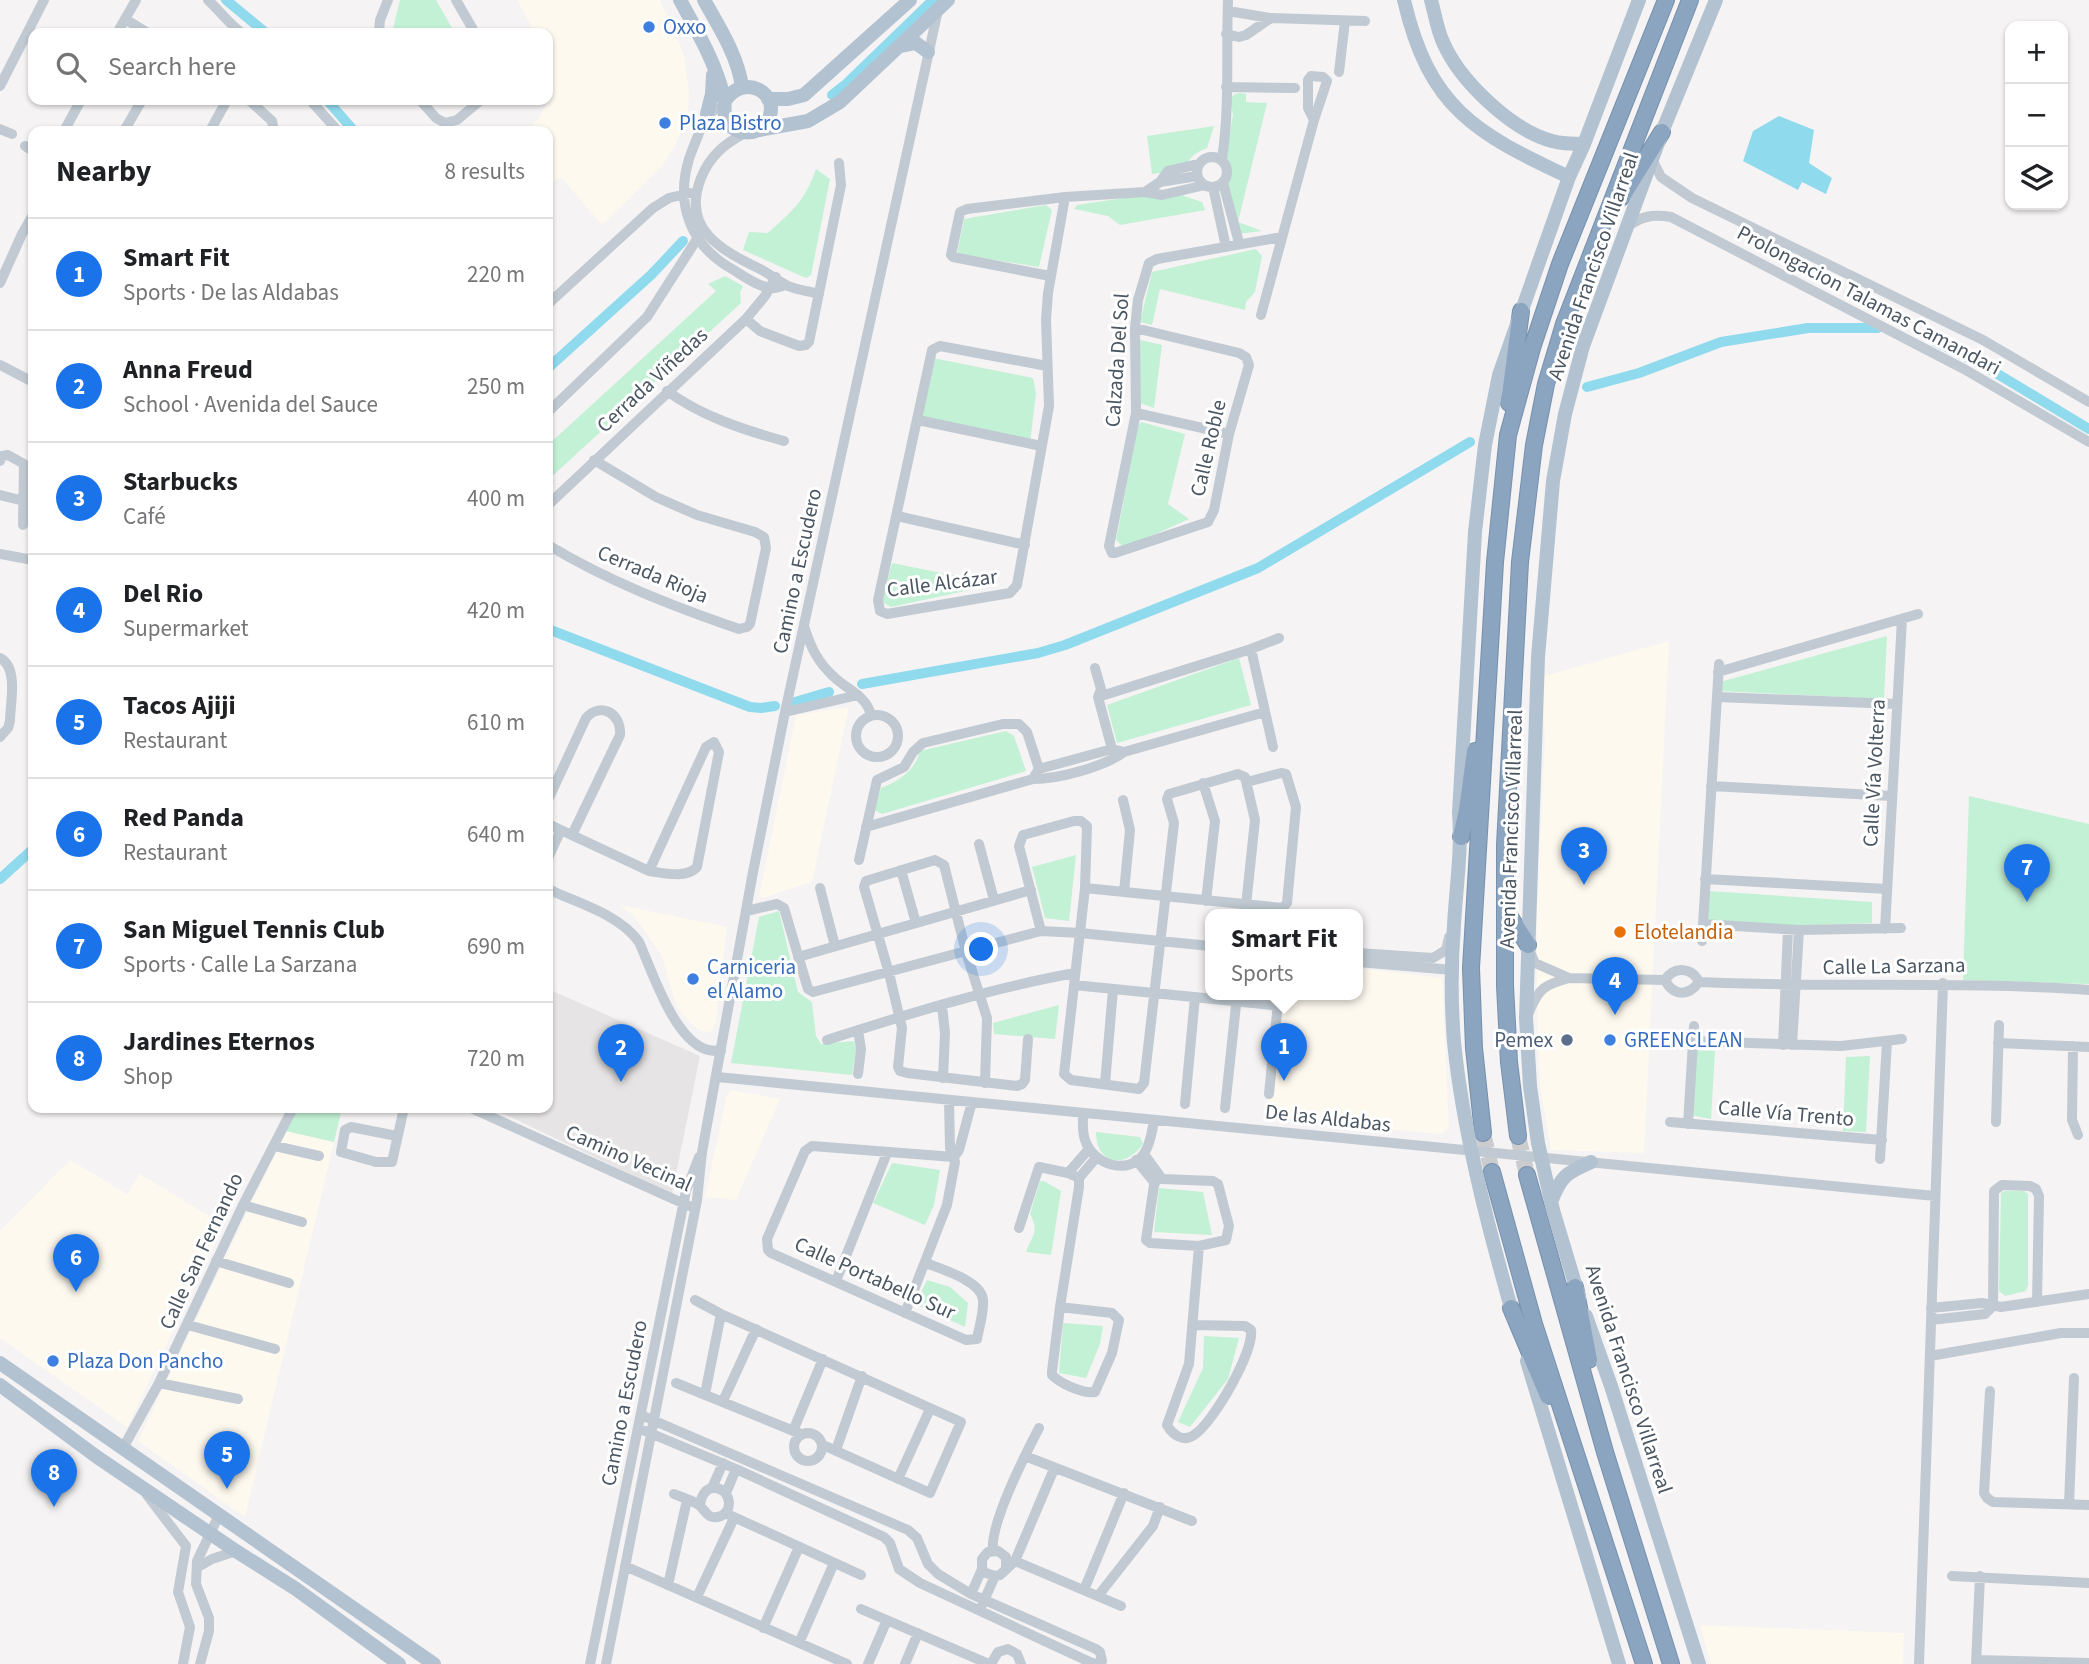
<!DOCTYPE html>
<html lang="en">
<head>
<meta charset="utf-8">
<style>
	body { margin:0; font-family:"Source Sans 3",sans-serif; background:#f6f6f6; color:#202124 }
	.controls { position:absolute; right:21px; top:21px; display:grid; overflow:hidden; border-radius:14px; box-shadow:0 2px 5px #0004 }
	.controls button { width:63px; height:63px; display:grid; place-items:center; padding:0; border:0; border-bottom:2px solid #e0e0e0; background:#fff; color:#202124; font:35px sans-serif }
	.you { position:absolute; left:982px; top:950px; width:24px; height:24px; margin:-18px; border:5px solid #fff; border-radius:50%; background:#1a73e8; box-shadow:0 0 0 10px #1a73e833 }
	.badge { display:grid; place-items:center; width:46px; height:46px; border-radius:50%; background:#1a73e8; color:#fff; font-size:23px; font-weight:700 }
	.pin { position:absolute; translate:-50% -58px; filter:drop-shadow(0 2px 4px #0008) }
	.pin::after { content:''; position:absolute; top:37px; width:24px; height:21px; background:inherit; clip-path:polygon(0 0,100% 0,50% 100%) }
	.popup { position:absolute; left:1205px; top:909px; width:158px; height:91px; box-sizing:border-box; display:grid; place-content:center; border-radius:14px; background:#fff; filter:drop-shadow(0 2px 5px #0005); font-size:23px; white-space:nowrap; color:#757577 }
	.popup b { font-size:26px; color:#202124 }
	.popup::after { content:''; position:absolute; left:50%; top:100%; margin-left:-14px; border:14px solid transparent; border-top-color:#fff }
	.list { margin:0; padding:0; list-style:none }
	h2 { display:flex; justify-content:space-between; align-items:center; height:91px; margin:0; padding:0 28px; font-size:30px }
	h2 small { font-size:23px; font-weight:400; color:#757577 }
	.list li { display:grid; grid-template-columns:46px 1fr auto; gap:21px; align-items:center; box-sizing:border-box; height:112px; padding:0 28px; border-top:2px solid #e0e0e0 }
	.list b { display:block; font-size:26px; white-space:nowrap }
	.list p { margin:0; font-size:23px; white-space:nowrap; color:#757577 }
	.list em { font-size:23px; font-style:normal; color:#757577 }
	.icon { flex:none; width:38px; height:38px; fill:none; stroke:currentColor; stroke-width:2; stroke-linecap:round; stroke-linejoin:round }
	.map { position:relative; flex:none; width:2089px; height:1664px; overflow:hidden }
	.search { position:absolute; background:#fff; box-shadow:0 2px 5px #0004; left:28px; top:28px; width:525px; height:77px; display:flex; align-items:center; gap:18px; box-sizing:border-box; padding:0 24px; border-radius:14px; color:#757577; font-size:26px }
	.panel { position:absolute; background:#fff; box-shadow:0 2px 5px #0004; left:28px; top:126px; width:525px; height:987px; border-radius:14px }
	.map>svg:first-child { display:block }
	.commercial { fill:#fdf9ef }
	.education { fill:#e6e4e5 }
	.green { fill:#c3f1d5 }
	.water { fill:#90daee }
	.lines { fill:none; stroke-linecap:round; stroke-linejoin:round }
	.canal { stroke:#90daee; stroke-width:10 }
	.highway-tunnel { stroke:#caccce; stroke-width:16; stroke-dasharray:16 8; stroke-linecap:butt }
	.highway-casing { stroke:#7690ad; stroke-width:18 }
	.minor { stroke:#c1cad2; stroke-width:10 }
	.major { stroke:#b3c2d1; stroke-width:14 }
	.highway { stroke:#8ba5c1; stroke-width:16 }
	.shop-dot { fill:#3f7fe0; stroke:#fff; stroke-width:2.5 }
	.food-dot { fill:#e8710a; stroke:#fff; stroke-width:2.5 }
	.service-dot { fill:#5c6f8a; stroke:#fff; stroke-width:2.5 }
	.labels { text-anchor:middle; stroke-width:6; stroke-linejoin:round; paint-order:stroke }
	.shop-label { font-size:21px; fill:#366cbe; stroke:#fff; text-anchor:start }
	.street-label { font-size:21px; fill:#4a5661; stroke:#fff }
	.food-label { font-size:21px; fill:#c56008; stroke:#fff; text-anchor:start }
	.service-label { font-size:21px; fill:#4e5e75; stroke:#fff; text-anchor:end }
</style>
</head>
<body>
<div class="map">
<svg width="2089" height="1664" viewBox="0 0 2089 1664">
	<rect width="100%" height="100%" fill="#f5f3f3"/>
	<path class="commercial" d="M517 0H660L684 55 689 92 688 109 684 127 674 147 662 166 602 225 561 177 548 186V131H525L539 118 547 102 552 87 551 68 548 59V33H535Z
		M1669 641 1644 1153 1551 1150 1540 1086 1537 1010V912L1545 738 1541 677Z
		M849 707 812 882 763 898 759 897 796 715Z
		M620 905 727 927 716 1022 712 1032 701 1031 692 1025 676 1006 662 956 634 916Z
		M1358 968 1442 978 1449 1128 1440 1134 1266 1117 1279 995H1358Z
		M731 1090 780 1099 736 1200 705 1197 727 1095Z
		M286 1131 334 1142 245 1517 138 1441Z
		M70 1160 127 1194 71 1283 140 1174 224 1225 127 1427 0 1338V1231Z
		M1700 1625 1904 1633 1903 1664H1711Z"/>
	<path class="education" d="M548 989 700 1056 672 1194 492 1108H548Z"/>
	<path class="green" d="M400 0H436L455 33H392Z
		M1241 93 1246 94V102L1267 103 1238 222 1262 231 1238 234 1226 184 1229 170 1225 156 1233 115 1230 98 1235 94Z
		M1214 126 1207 148C1190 155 1192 158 1182 170L1152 174 1147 136Z
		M816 169 830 179 811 275 806 278 743 250 749 232 768 233C793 210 805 201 816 169Z
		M1177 190 1184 196 1202 202 1205 210 1120 225 1108 216 1074 209 1077 205Z
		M1046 205 1052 210 1039 267 957 254 964 219Z
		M1256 249 1262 256 1255 292 1246 302 1245 310 1160 289 1152 325 1140 322 1152 272Z
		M725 276 743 286 740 293 741 303 548 480V445L716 291 708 284Z
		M1136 339 1162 345 1154 408 1140 403Z
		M933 358 1033 378 1036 393 1030 443 921 418Z
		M1141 422 1185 434 1168 504 1189 519 1124 548 1116 540 1138 426Z
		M892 563 997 584 891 607 882 602Z
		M1887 636 1884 699 1719 691 1720 682Z
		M1239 658 1251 705 1117 743 1107 705Z
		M1006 731 1014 736 1026 771 882 814 874 810 881 788C899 781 915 771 920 751Z
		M1969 796 2089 824V984L1963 980Z
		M1076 855 1069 921 1045 918 1032 867Z
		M1709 891 1872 902V923L1787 926 1706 921Z
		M779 911 798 992 812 1002 816 1036 821 1044 854 1041 856 1049 852 1075 731 1063 759 917Z
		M1059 1005 1055 1039 994 1034 993 1023Z
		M1693 1050 1715 1051 1711 1119 1690 1115Z
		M1870 1056 1866 1132 1843 1131 1846 1057Z
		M297 1108H342L334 1142 286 1131Z
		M1096 1132 1140 1137 1143 1144C1126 1169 1096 1165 1096 1132Z
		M892 1163 940 1170 934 1205 925 1225 873 1203Z
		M1040 1181H1044L1061 1191 1051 1255 1026 1252C1032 1235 1040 1233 1030 1214Z
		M1159 1188 1203 1192 1212 1235 1154 1232Z
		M2005 1191H2024L2028 1194V1285L2026 1291 2005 1296 1999 1291 2001 1193Z
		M927 1280 950 1287 968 1303 965 1327 915 1304Z
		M1063 1323 1103 1326 1100 1344 1086 1378 1059 1373Z
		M1204 1336 1239 1338 1228 1379 1190 1427 1178 1422 1203 1368Z"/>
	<path class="water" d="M1779 116 1814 130 1809 163 1832 178 1826 194 1802 182 1798 190 1743 161 1753 131Z"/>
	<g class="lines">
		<path class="canal" d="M226 0 266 33
			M832 95 845 85 933 0
			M327 100 354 131
			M1935 341 1986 367 2089 429
			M548 368 651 275 683 241
			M1587 387 1639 373 1721 342 1808 328H1878
			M548 629 750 707 761 708 775 706
			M862 684 1038 653 1065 645 1258 568 1470 442
			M795 702 829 692
			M0 879 33 849"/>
		<path class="highway-tunnel" d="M1483 1133 1492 1172
			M1518 1136 1527 1175"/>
		<g class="highway-casing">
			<path id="highway" d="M1621 198 1662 132
				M1509 403 1521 311
				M1461 837 1467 810 1475 751
				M1505 909 1528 945
				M1483 1133 1474 1048 1471 968 1495 562 1508 435 1532 348 1560 264 1666 0
				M1518 1136 1509 1062 1505 986V845L1520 562 1534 445 1546 384 1564 324 1690 0
				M1492 1172 1534 1324 1644 1664
				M1527 1175 1605 1452 1671 1664
				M1575 1287 1589 1360
				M1511 1308 1548 1396"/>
		</g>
		<path class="minor" d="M208 0C220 11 229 24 242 33
			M456 0 475 33
			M1228 11 1270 18
			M125 19 148 33
			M117 33 136 0
			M379 33 380 20 388 0
			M1226 34 1239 37 1246 35 1271 18 1365 21
			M1339 72 1345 21
			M0 86 44 0
			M1226 87 1295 88
			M249 100 272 121 274 131
			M310 100 338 131
			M420 100 436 118 445 123 457 120 481 100
			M724 106 707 114C701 129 694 144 689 159 675 205 691 246 732 269 742 275 758 287 771 288 775 289 782 286 786 285
			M0 129 12 134
			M64 131 81 100
			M124 131 142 100
			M210 131 227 100
			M745 133C724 144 710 156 701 178 681 229 721 250 760 269 770 274 779 282 788 286 797 290 809 291 819 294
			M25 146 33 151
			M1197 172a15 15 0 1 1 30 0a15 15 0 1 1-30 0Z
			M1222 159C1230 107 1226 53 1228 0
			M1652 159 1661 177 1692 198 1983 340 2089 402
			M1160 182 1168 171 1199 164
			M1223 183 1239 243
			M1213 187 1226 247
			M1145 192 1160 182 1197 176
			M1627 227C1642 216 1652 214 1671 217L1964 369 2089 442
			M1050 276 953 257 951 255 960 212 967 209 1065 197 1145 192 1162 195 1205 185
			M0 283 22 234 33 215
			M548 304 653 208 669 198 690 193
			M1261 315 1314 120 1327 81 1323 77 1311 76 1308 80V108L1314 120
			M746 319 760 331 799 346 806 345 809 342 841 185 839 163
			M1135 328 1239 353 1246 357 1249 365 1229 434 1214 510 1208 522 1115 553H1112L1109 546 1136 413 1135 328 1138 300 1149 263 1157 259 1282 237
			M0 365 33 382
			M1047 366 940 346 932 350 878 600 880 611 887 614 1010 593 1017 585 1049 406 1046 320 1048 293 1065 197
			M667 391C701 416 744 430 784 441
			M548 412 647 317 697 239
			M1136 413 1229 434
			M918 420 1041 446
			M0 461 2 456 8 455 24 464 23 525
			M0 495 24 501
			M548 505 746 319 765 296 776 277
			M897 516 1025 545
			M548 545C608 581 672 606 739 629L747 627 750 624 766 548 764 537 755 532 697 515 656 497 594 460
			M0 554 33 560
			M805 629C811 648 818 662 833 676 847 690 866 695 871 715
			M1251 649 1273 747
			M0 658C19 668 10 703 10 721L8 728 0 737
			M1095 668 1101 689 1098 697 1112 749
			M1718 672 1918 614
			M1098 697 1251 649 1279 638
			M1717 697 1897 704
			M785 712 858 695
			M856 736a21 21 0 1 1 42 0a21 21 0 1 1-42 0Z
			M714 742 719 752 697 867C686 879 664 873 649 871L706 747Z
			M1035 775 1039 769 1112 749 1124 752
			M1203 783 1215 821 1206 901
			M1711 786 1892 796
			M548 800 586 718C601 701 622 714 620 735L572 835
			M1123 800 1130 830 1124 892
			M548 824 649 871
			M866 827 1033 779C1058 779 1104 767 1124 752L1265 712
			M979 844 994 900
			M548 858 561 830
			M859 860 877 780 904 767 913 752 923 743 1003 724H1019L1027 732 1039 769
			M901 870 916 923
			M1705 879 1887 889
			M820 888 835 946
			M1085 888 1283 908 1287 903 1296 807 1286 774 1281 773 1247 782
			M548 889C577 903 619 914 639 942 652 971 673 1037 705 1049 710 1051 716 1051 721 1051
			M746 911 777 904 784 908 808 989 813 992 1041 931 1080 933 1210 946
			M1703 924 1799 930 1901 928
			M1885 929 1902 619
			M1041 931 1019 846 1023 835 1074 821H1081L1087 826 1085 888 1064 1074 1071 1080 1139 1089 1144 1083 1174 823 1167 799 1169 794 1238 774 1245 777 1255 820 1245 915
			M1702 941 1719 664
			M1530 952 1535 963 1569 978 1665 980C1674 966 1692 967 1699 982
			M1358 953 1433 958 1446 950 1449 937
			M798 957 1031 890
			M1358 962 1453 970
			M1665 980C1673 996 1688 997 1699 982
			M1699 982C1829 988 1959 981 2089 990
			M1074 985 1273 1005 1277 1008V1013L1269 1094
			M942 1006 945 1033 943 1078
			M1529 1012C1539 988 1544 985 1569 978
			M858 1030 861 1049 858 1074
			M827 1040C908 1014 991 988 1075 973
			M1692 1041 1841 1046 1902 1039
			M1998 1043 2089 1047
			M1783 1045 1788 930
			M1792 1045 1799 930
			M2073 1046 2072 1120 2078 1135
			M717 1077 1935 1196
			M985 1083 987 1018 966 952 944 865 935 860 866 881 864 887 889 973 902 1028 898 1067 900 1071 907 1073 1017 1086 1022 1084 1025 1080 1028 1039
			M1105 1084 1113 989
			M1185 1104 1195 997
			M471 1108 689 1206
			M1225 1108 1237 996
			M1083 1113C1083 1122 1082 1132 1085 1140 1093 1165 1130 1177 1145 1152 1151 1142 1152 1131 1154 1120
			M1670 1122 1882 1140
			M1996 1122 1999 1025
			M1688 1124 1694 1026
			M397 1136 351 1127 345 1130 341 1152 376 1162H392L404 1108
			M275 1146 319 1156
			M1144 1154 1162 1179
			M954 1157 959 1150 972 1102
			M1880 1159 1887 1042
			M1136 1160 1155 1183
			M1068 1173 1089 1149
			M1162 1179 1213 1181 1218 1184 1229 1226 1226 1240 1199 1246 1150 1243 1146 1240 1154 1185 1157 1179Z
			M243 1205 302 1222
			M1019 1228 1039 1167 1068 1173 1079 1178
			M216 1261 289 1283
			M926 1263C941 1269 982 1281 983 1300 984 1313 979 1327 977 1339L966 1340 771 1253 768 1250 767 1239 805 1151 812 1146 954 1157
			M836 1281 887 1153
			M695 1300 721 1314 961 1422 930 1493 823 1445
			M1993 1306 1994 1191 2002 1185 2030 1186 2036 1189 2039 1196 2037 1302
			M1060 1307 1112 1313 1119 1320 1112 1353 1095 1392C1083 1394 1061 1384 1052 1375V1371L1060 1307 1079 1187V1178L1096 1158
			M1931 1308 1982 1303 2001 1307 2089 1294
			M905 1313 947 1205 955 1162 950 1148 949 1100
			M1931 1320 1985 1314 1993 1306
			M188 1325 275 1349
			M1194 1325 1245 1326 1251 1330C1254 1352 1213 1423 1194 1435 1183 1443 1172 1434 1167 1425L1189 1364 1199 1246
			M1930 1356 2061 1333H2089
			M159 1383 238 1399
			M676 1383 801 1434
			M1990 1391 1984 1493 1987 1498 1993 1502 2089 1505
			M705 1394 721 1314
			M723 1401 756 1329
			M638 1428 736 1469 884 1537 890 1543 899 1569 920 1583 1092 1663 1098 1664 1102 1661 1100 1652 1096 1649 971 1594 938 1574 928 1564 917 1538 908 1530 641 1415
			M793 1431 823 1359
			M794 1447a14 14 0 1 1 28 0a14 14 0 1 1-28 0Z
			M123 1448 159 1383 243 1205 293 1108
			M836 1450 862 1376
			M1025 1456 1192 1521
			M898 1479 930 1409
			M712 1488 723 1463
			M726 1493 736 1469
			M674 1494C681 1497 692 1500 699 1505 706 1511 708 1521 721 1516 734 1510 730 1490 716 1488 705 1487 701 1496 700 1506
			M147 1495 186 1546 178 1592 190 1627 183 1664
			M2069 1504 2074 1378
			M725 1513 861 1575
			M993 1550C990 1523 1025 1455 1039 1428
			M1015 1561 1121 1606
			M625 1566 847 1664
			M198 1567 212 1559 236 1551
			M1006 1567V1557L998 1551 988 1552 982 1559V1569L986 1573 995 1576 1000 1575 1015 1561 1054 1469
			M1952 1576 2089 1583
			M668 1585 687 1500
			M1084 1590 1124 1493
			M971 1594 982 1569
			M1098 1596 1153 1526 1160 1507
			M697 1597 734 1518
			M982 1605 995 1576
			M861 1609 989 1664
			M763 1628 799 1547
			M799 1643 834 1563
			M1976 1660 2089 1663
			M200 1664 209 1631V1618L196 1584 197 1561 219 1515
			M590 1664 686 1191 699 1157
			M606 1664 697 1200 702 1152 753 872 785 712 938 10
			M868 1664 887 1620
			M905 1664 918 1633
			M991 1664 998 1652 1008 1649 1017 1654 1021 1664
			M1919 1664 1943 983
			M1976 1664 1980 1576"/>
		<path class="major" d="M680 0C697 31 716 63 724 98 726 107 722 114 728 123 738 137 761 135 768 120 782 93 743 72 725 101
			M704 0C719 27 738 56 742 87
			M1404 0C1429 108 1475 133 1569 177
			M1431 0C1435 14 1437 29 1443 42 1459 80 1511 130 1552 141 1563 144 1573 144 1584 144
			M901 46 916 43 928 52
			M768 99H788L804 95 910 0
			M707 114 712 94 713 75
			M759 130 808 121 840 102 948 0
			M1551 1202C1561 1176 1566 1173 1591 1162
			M1579 1297 1553 1210 1538 1143 1530 1086 1526 1018 1538 657 1553 481 1565 414 1583 346 1662 132 1716 0
			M1586 1316 1611 1386 1699 1664
			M1514 1318C1489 1231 1463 1132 1454 1042 1451 1004 1451 963 1454 925 1456 888 1462 851 1459 813L1475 532 1485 445 1499 375 1569 177 1584 144 1639 0
			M1527 1361 1619 1664
			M0 1363 434 1664
			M0 1385 97 1457 236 1551 296 1589 399 1664"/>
		<use href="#highway" class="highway"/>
	</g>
	<g class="shop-dot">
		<circle cx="649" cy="27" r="7"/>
		<circle cx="665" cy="123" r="7"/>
		<circle cx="693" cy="979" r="7"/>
		<circle cx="1610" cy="1040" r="7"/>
		<circle cx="53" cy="1361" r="7"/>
	</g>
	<circle class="food-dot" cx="1620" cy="932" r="7"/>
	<circle class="service-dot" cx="1567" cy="1040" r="7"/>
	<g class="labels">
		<g class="shop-label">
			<text x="663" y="34">Oxxo</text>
			<text x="679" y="130">Plaza Bistro</text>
			<text x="707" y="974">Carniceria<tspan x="707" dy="24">el Alamo</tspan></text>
			<text x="1624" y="1047">GREENCLEAN</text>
			<text x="67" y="1368">Plaza Don Pancho</text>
		</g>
		<g class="street-label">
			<text transform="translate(1593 266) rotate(-71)" y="7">Avenida Francisco Villarreal</text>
			<text transform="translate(1869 300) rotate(28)" y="7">Prolongacion Talamas Camandari</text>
			<text transform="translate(1117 360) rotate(-86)" y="7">Calzada Del Sol</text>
			<text transform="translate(652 380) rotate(-43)" y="7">Cerrada Viñedas</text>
			<text transform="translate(1208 448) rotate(-77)" y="7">Calle Roble</text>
			<text transform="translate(797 571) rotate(-78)" y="7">Camino a Escudero</text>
			<text transform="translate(653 574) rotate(23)" y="7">Cerrada Rioja</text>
			<text transform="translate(942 583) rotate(-7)" y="7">Calle Alcázar</text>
			<text transform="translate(1874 773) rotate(-87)" y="7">Calle Vía Volterra</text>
			<text transform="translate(1511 829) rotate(-88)" y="7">Avenida Francisco Villarreal</text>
			<text transform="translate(1894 966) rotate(-1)" y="7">Calle La Sarzana</text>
			<text transform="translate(1786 1113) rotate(5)" y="7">Calle Vía Trento</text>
			<text transform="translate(1328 1118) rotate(6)" y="7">De las Aldabas</text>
			<text transform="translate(629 1158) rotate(24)" y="7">Camino Vecinal</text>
			<text transform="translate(201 1251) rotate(-65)" y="7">Calle San Fernando</text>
			<text transform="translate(875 1278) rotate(24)" y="7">Calle Portabello Sur</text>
			<text transform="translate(1629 1379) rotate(72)" y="7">Avenida Francisco Villarreal</text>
			<text transform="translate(624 1403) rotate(-79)" y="7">Camino a Escudero</text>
		</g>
		<g class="food-label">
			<text x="1634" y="939">Elotelandia</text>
		</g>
		<g class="service-label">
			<text x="1553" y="1047">Pemex</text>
		</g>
	</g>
</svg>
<div class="controls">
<button>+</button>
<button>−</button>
<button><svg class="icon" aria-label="layers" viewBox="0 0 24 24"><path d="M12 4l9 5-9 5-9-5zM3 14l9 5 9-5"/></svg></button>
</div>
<div class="you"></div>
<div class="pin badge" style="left:1284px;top:1081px">1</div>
<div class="popup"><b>Smart Fit</b>Sports</div>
<div class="pin badge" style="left:621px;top:1082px">2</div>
<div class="pin badge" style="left:1584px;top:885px">3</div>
<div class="pin badge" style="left:1615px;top:1015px">4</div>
<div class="pin badge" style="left:227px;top:1489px">5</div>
<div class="pin badge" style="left:76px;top:1292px">6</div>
<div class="pin badge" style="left:2027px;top:902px">7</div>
<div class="pin badge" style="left:54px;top:1507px">8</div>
<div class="search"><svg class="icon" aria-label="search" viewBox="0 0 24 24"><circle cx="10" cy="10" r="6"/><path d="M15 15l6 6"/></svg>Search here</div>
<section class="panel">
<h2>Nearby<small>8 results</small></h2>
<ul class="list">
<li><span class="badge">1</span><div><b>Smart Fit</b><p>Sports · De las Aldabas</p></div><em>220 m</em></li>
<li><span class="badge">2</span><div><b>Anna Freud</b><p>School · Avenida del Sauce</p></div><em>250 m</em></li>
<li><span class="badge">3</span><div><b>Starbucks</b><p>Café</p></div><em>400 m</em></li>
<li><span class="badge">4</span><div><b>Del Rio</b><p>Supermarket</p></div><em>420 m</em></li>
<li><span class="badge">5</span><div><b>Tacos Ajiji</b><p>Restaurant</p></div><em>610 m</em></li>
<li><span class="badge">6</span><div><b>Red Panda</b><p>Restaurant</p></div><em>640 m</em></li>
<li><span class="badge">7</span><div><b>San Miguel Tennis Club</b><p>Sports · Calle La Sarzana</p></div><em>690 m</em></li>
<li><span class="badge">8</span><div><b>Jardines Eternos</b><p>Shop</p></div><em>720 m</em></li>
</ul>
</section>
</div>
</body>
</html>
